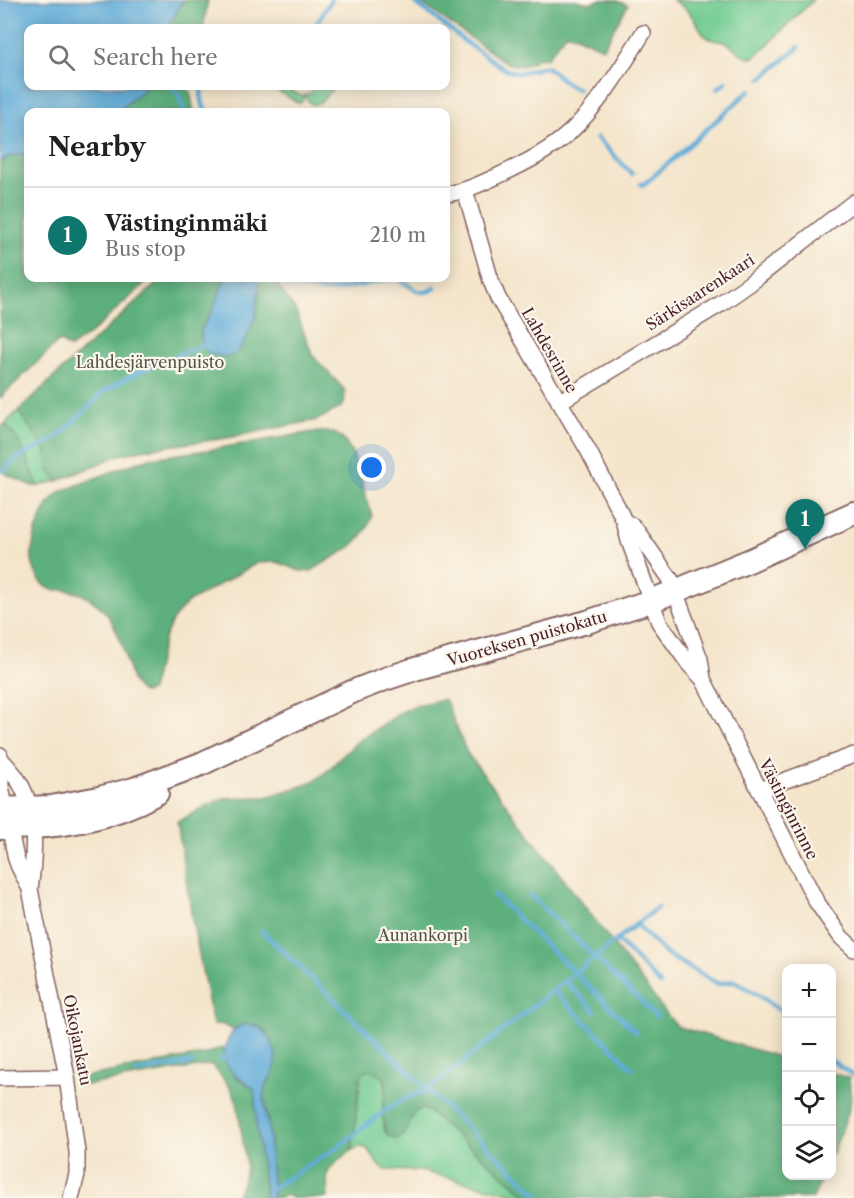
<!DOCTYPE html>
<html lang="en">
<head>
<meta charset="utf-8">
<style>
	body { margin:0; font-family:"Libre Caslon Text",serif; background:#f6f6f6; color:#202124 }
	.controls { position:absolute; right:18px; bottom:18px; display:grid; overflow:hidden; border-radius:12px; box-shadow:0 3px 15px #0003 }
	.controls button { width:54px; height:54px; display:grid; place-items:center; padding:0; border:0; border-bottom:2px solid #e0e0e0; background:#fff; color:#202124; font:30px sans-serif }
	.you { position:absolute; left:372px; top:468px; width:21px; height:21px; margin:-15px; border:4px solid #fff; border-radius:50%; background:#1a73e8; box-shadow:0 0 0 9px #1a73e833 }
	.badge { display:grid; place-items:center; width:39px; height:39px; border-radius:50%; background:#0f766e; color:#fff; font-size:20px; font-weight:700 }
	.pin { position:absolute; translate:-50% -50px; filter:drop-shadow(0 2px 3px #0008) }
	.pin::after { content:''; position:absolute; top:32px; width:21px; height:18px; background:inherit; clip-path:polygon(0 0,100% 0,50% 100%) }
	.list { margin:0; padding:0; list-style:none }
	h2 { display:flex; justify-content:space-between; align-items:center; height:78px; margin:0; padding:0 24px; font-size:26px }
	h2 small { font-size:20px; font-weight:400; color:#757577 }
	.list li { display:grid; grid-template-columns:39px 1fr auto; gap:18px; align-items:center; box-sizing:border-box; height:96px; padding:0 24px; border-top:2px solid #e0e0e0 }
	.list b { display:block; font-size:22px; white-space:nowrap }
	.list p { margin:0; font-size:20px; white-space:nowrap; color:#757577 }
	.list em { font-size:20px; font-style:normal; color:#757577 }
	.icon { flex:none; width:33px; height:33px; fill:none; stroke:currentColor; stroke-width:2; stroke-linecap:round; stroke-linejoin:round }
	.map { position:relative; flex:none; width:854px; height:1198px; overflow:hidden }
	.search { position:absolute; background:#fff; box-shadow:0 3px 15px #0003; left:24px; top:24px; width:426px; height:66px; display:flex; align-items:center; gap:15px; box-sizing:border-box; padding:0 21px; border-radius:12px; color:#757577; font-size:22px }
	.panel { position:absolute; background:#fff; box-shadow:0 3px 15px #0003; left:24px; top:108px; width:426px; height:174px; border-radius:12px }
	.map>svg:first-child { display:block }
	.green { fill:#72cc93; stroke:#5e765f; stroke-width:1.5 }
	.forest { fill:#5db07d; stroke:#546854; stroke-width:1.5 }
	.water { fill:#5eacd8; stroke:#546682; stroke-width:1.5 }
	.lines { fill:none; stroke-linecap:round; stroke-linejoin:round }
	.stream { stroke:#5eacd8; stroke-width:4.5 }
	.minor-casing { stroke:#866463; stroke-width:18 }
	.secondary-casing { stroke:#866463; stroke-width:26 }
	.minor { stroke:#fff; stroke-width:15 }
	.secondary { stroke:#fff; stroke-width:22 }
	.labels { text-anchor:middle; stroke-width:4.5; stroke-linejoin:round; paint-order:stroke }
	.street-label { font-size:16px; fill:#4a1f2b; stroke:#fbf7ec }
	.park-label { font-size:16px; fill:#56534a; stroke:#fbf7ec }
</style>
</head>
<body>
<div class="map">
<svg width="854" height="1198" viewBox="0 0 854 1198">
	<rect width="100%" height="100%" fill="#fbf7ec"/>
	<filter id="ink" filterUnits="userSpaceOnUse"><feTurbulence type="fractalNoise" baseFrequency=".0167" numOctaves="2"/><feDisplacementMap in="SourceGraphic" scale="12" xChannelSelector="R" yChannelSelector="G"/><feConvolveMatrix kernelMatrix="1 2 1 2 8 2 1 2 1" color-interpolation-filters="sRGB"/></filter>
	<filter id="wash" filterUnits="userSpaceOnUse"><feTurbulence type="fractalNoise" baseFrequency=".008" numOctaves="4" result="noise"/><feDisplacementMap in="SourceGraphic" scale="24" xChannelSelector="R" yChannelSelector="G"/><feGaussianBlur stdDeviation="1.35" result="paint"/><feColorMatrix in="noise" values="0 0 0 0 0 0 0 0 0 0 0 0 0 0 0 0 0 1.4 0 .05"/><feComposite in="paint" operator="in"/></filter>
	<g filter="url(#wash)">
		<rect width="100%" height="100%" fill="#f4e5cb"/>
		<path class="green" d="M672 0H813L756 56 751 58C740 56 736 48 727 43 719 40 711 42 704 35 700 30 698 24 694 19 689 11 681 4 672 0Z
			M269 86H283L299 95 303 96 313 91 317 86H335C330 91 320 107 312 104 309 103 307 99 305 97L303 98 301 103H298Z
			M18 411 44 446 46 452 49 470 58 481 38 486C29 464 22 441 5 424Z
			M368 1070C393 1076 385 1087 383 1108 382 1116 384 1124 385 1132L404 1134C409 1124 413 1104 427 1110L530 1198 421 1171 386 1170C369 1164 375 1139 352 1150L360 1079 363 1072Z"/>
		<path class="forest" d="M183 0H208L203 28H168Z
			M417 0H576L588 3 600 0H615L628 5 603 48 567 32 546 59 539 57C526 67 520 68 505 62Z
			M146 86H189L194 112H117L145 88Z
			M28 153V278H151L91 333 70 348 59 341 0 398V162L10 156Z
			M163 278H225L213 310 202 328 201 334 202 345 238 351 255 318 259 289V278H278V285L280 289 296 311 313 356 344 389 345 396 344 404 340 408 317 420 227 438 147 449 122 454 58 481 49 470 46 452 44 447 18 411C66 365 114 322 163 278Z
			M5 424C22 441 29 464 38 486H32L0 471V429Z
			M313 432H331L336 434 344 440 354 456 372 516 367 528 359 539 351 547 311 571H300L277 562 257 563 187 603 173 619 164 639 151 690C144 697 138 690 133 683 125 660 121 630 104 611 94 600 80 592 65 590 60 589 55 591 51 589 38 585 30 563 32 551 33 544 35 535 37 528 43 514 48 499 62 491L124 467 150 458 208 450Z
			M445 699 467 753 673 1022 679 1027 786 1059V1176H823L813 1198H530L427 1110C406 1100 411 1151 389 1136 384 1133 385 1129 384 1124 384 1119 383 1114 383 1110 384 1089 395 1077 368 1070L363 1073 360 1079 352 1150 330 1168 327 1175 328 1198H292L285 1195 281 1198H272L273 1191 269 1130 264 1093 266 1085 269 1081 266 1032C256 1023 244 1022 233 1030L221 1024 213 1025 193 924 177 822 216 801 227 798 266 797 305 785 317 779 327 771 358 741 403 711 416 705Z
			M221 1048H225L224 1055 226 1062 236 1077 252 1087 255 1092 257 1128 266 1198H236L245 1174 246 1163 237 1102 231 1089 213 1066 210 1065 81 1086 84 1079 89 1076 206 1054Z
			M832 1073 849 1078 851 1099 848 1113 832 1156Z"/>
		<path class="water" d="M0 0H183L168 28H28V86H146L145 88 117 112H28V153L10 156 0 162Z
			M225 278H259V289L255 318 242 346 235 354 228 357 210 354 205 350 202 345 201 333 202 328 213 310Z
			M247 1024C261 1025 268 1033 273 1046 275 1052 277 1057 276 1064 274 1075 264 1083 264 1094 264 1106 267 1119 269 1131 270 1151 271 1171 273 1191L272 1198H266L257 1128 254 1089 252 1087C232 1075 216 1062 229 1038 233 1029 238 1025 247 1024Z"/>
		<g class="lines">
			<path class="stream" d="M412 0 467 43 506 70 519 73 543 67H547L569 85 578 89
				M314 28 331 0
				M762 78 799 47
				M170 86 177 92 184 112
				M202 86C200 95 202 104 206 112
				M717 89 726 82
				M597 138 632 174
				M641 184 643 185 678 155 750 90
				M286 278 287 285 324 291 336 290 395 278C411 282 416 300 435 288
				M2 471 19 457 50 442 62 433 92 404 103 392 138 372 202 345
				M494 895 636 1032
				M530 895 657 1017
				M636 924 666 954 718 984 734 981 760 996 786 1015
				M262 931 539 1196
				M617 940 660 984
				M565 981 595 1011
				M553 990 632 1068
				M220 1059 224 1058
				M832 1061 854 1076
				M136 1072 192 1063
				M269 1190 338 1147 387 1109 407 1098 428 1090 658 907"/>
		</g>
	</g>
	<g filter="url(#ink)">
		<g class="lines">
			<g class="minor-casing">
				<path id="minor" d="M465 190 491 281 498 298 588 450 619 510 624 521 629 541 659 622 688 663 703 679 816 901 841 937 854 949
					M446 194C465 192 484 182 502 174 525 163 549 151 569 133 600 104 621 68 643 33
					M559 402 719 305 749 284 854 202
					M624 521 633 526 639 534 671 580 700 659 703 679
					M0 755 1 787 16 859 19 867 30 889 67 1077 77 1152V1174L71 1198
					M1 759C6 765 12 771 16 777 38 808 35 854 30 889
					M759 790 854 755
					M0 1078 67 1077"/>
			</g>
			<g class="secondary-casing">
				<path id="secondary" d="M0 809 51 807 99 798 134 789 201 764 354 691 385 679 415 669 587 622 651 601 751 560 854 513
					M0 828C56 828 108 821 157 793"/>
			</g>
			<use href="#minor" class="minor"/>
			<use href="#secondary" class="secondary"/>
		</g>
	</g>
	<g class="labels">
		<g class="street-label">
			<text transform="translate(700 292) rotate(-33)" y="6">Särkisaarenkaari</text>
			<text transform="translate(550 350) rotate(60)" y="6">Lahdesrinne</text>
			<text transform="translate(527 638) rotate(-16)" y="6">Vuoreksen puistokatu</text>
			<text transform="translate(789 809) rotate(63)" y="6">Västinginrinne</text>
			<text transform="translate(78 1040) rotate(79)" y="6">Oikojankatu</text>
		</g>
		<g class="park-label">
			<text x="150" y="368">Lahdesjärvenpuisto</text>
			<text x="423" y="941">Aunankorpi</text>
		</g>
	</g>
</svg>
<div class="controls">
<button>+</button>
<button>−</button>
<button><svg class="icon" aria-label="locate" viewBox="0 0 24 24"><circle cx="12" cy="12" r="6"/><path d="M12 2v4M12 18v4M2 12h4M18 12h4"/></svg></button>
<button><svg class="icon" aria-label="layers" viewBox="0 0 24 24"><path d="M12 4l9 5-9 5-9-5zM3 14l9 5 9-5"/></svg></button>
</div>
<div class="you"></div>
<div class="pin badge" style="left:805px;top:549px">1</div>
<div class="search"><svg class="icon" aria-label="search" viewBox="0 0 24 24"><circle cx="10" cy="10" r="6"/><path d="M15 15l6 6"/></svg>Search here</div>
<section class="panel">
<h2>Nearby<small></small></h2>
<ul class="list">
<li><span class="badge">1</span><div><b>Västinginmäki</b><p>Bus stop</p></div><em>210 m</em></li>
</ul>
</section>
</div>
</body>
</html>
